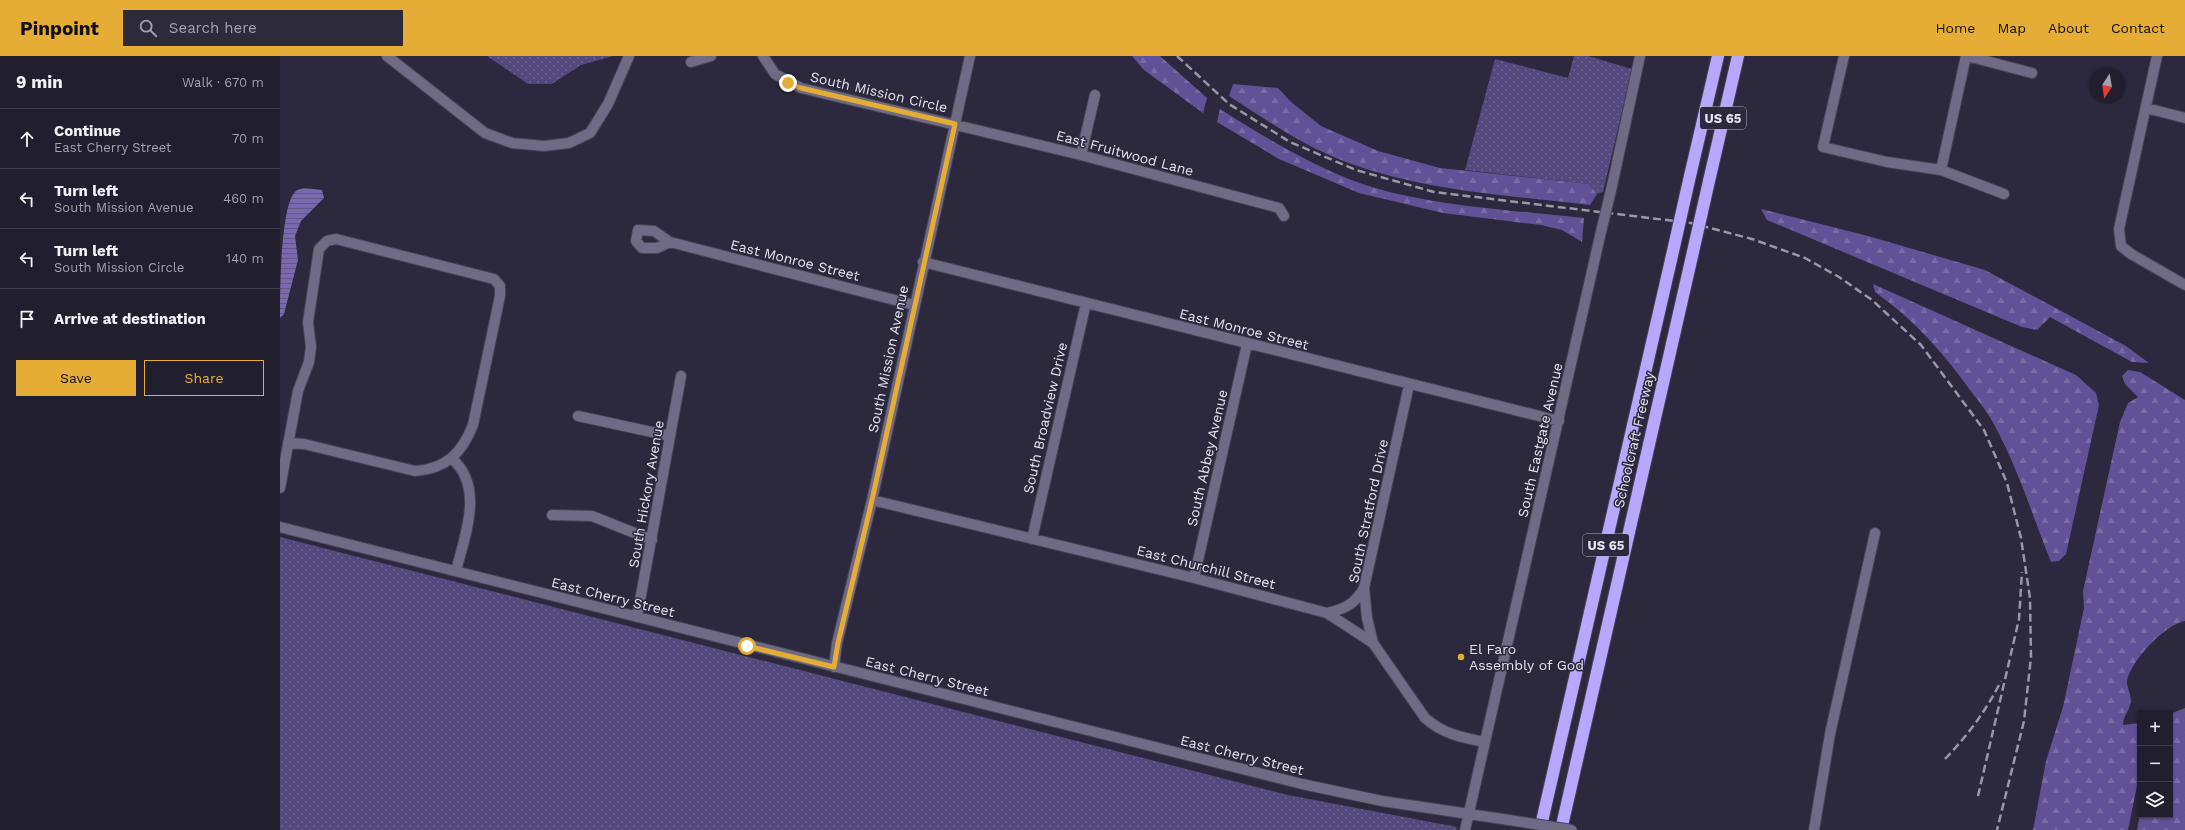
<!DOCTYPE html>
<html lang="en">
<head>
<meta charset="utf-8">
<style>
	body { margin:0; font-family:"Work Sans",sans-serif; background:#2d2b3a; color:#f1f3f6 }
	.controls { position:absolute; right:12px; bottom:12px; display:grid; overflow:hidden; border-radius:0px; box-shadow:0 1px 3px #0004 }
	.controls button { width:36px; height:36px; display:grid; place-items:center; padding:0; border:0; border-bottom:1px solid #3e3c4a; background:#211e2e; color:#f1f3f6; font:20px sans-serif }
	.compass { position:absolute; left:1809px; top:12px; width:36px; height:36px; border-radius:50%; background:#211e2e; box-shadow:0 1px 3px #0004; rotate:192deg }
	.stop { position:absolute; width:12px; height:12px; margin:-9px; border:3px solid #e5ad35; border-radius:50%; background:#fff }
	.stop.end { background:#e5ad35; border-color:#fff; box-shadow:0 1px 4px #0008 }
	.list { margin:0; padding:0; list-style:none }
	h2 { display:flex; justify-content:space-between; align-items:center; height:52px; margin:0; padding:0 16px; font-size:17px }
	h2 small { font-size:13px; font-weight:400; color:#a2a2aa }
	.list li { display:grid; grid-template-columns:26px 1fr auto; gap:12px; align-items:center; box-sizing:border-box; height:60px; padding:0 16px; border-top:1px solid #3e3c4a }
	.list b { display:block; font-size:15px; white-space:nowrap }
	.list p { margin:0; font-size:13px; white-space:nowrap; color:#a2a2aa }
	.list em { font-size:13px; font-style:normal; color:#a2a2aa }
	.actions { display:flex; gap:8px; padding:12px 16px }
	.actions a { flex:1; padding:9px 0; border:1px solid #e5ad35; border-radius:0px; text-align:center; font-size:14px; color:#e5ad35 }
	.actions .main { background:#e5ad35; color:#111 }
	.icon { flex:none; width:22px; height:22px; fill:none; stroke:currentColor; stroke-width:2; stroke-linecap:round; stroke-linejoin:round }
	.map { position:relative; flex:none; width:1905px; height:774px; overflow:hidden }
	header { display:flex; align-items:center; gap:24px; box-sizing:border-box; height:56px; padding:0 20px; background:#e5ad35; color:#111 }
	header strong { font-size:19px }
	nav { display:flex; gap:22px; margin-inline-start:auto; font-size:14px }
	.search { width:280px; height:36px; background:#2d2b3a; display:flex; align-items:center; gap:10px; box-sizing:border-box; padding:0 14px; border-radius:0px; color:#a2a2aa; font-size:15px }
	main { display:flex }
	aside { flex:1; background:#211e2e }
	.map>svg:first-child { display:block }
	.grass { fill:url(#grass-dots) }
	.forest { fill:url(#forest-firs) }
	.water { fill:url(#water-rules) }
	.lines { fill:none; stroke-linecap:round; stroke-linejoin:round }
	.minor-casing { stroke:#464355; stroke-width:12 }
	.highway-casing { stroke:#464355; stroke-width:14 }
	.minor { stroke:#6f6b84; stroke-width:10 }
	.highway { stroke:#b8a7fe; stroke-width:12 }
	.rail { stroke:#9997a8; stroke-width:2.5; stroke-dasharray:8 4; stroke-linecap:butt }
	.minor-bridge-casing { stroke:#464355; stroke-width:12; stroke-linecap:butt }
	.highway-bridge-casing { stroke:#464355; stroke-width:14; stroke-linecap:butt }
	.minor-bridge { stroke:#6f6b84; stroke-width:10 }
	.highway-bridge { stroke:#b8a7fe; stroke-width:12 }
	.route { stroke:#e5ad35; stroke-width:5 }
	.poi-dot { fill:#e5ad35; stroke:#2c283d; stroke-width:1.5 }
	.labels { text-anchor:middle; stroke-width:3; stroke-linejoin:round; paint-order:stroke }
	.shield { fill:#2c283d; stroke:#aeacbc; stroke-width:1 }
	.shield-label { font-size:13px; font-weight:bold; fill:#e5e4f2 }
	.street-label { font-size:14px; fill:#e5e4f2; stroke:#2c283d }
	.poi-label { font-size:14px; fill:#e5e4f2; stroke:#2c283d; text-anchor:start }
</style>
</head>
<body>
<header>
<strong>Pinpoint</strong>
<div class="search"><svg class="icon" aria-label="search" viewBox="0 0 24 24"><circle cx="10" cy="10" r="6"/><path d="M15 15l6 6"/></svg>Search here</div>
<nav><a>Home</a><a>Map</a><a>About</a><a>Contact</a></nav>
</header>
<main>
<aside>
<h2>9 min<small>Walk · 670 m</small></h2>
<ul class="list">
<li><svg class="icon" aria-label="ahead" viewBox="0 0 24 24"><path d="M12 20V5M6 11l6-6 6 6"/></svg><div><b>Continue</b><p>East Cherry Street</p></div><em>70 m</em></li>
<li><svg class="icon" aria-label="left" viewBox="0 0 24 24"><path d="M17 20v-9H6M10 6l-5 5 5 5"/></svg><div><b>Turn left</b><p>South Mission Avenue</p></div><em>460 m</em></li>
<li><svg class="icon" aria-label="left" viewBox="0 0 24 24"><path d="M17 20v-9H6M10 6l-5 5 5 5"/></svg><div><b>Turn left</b><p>South Mission Circle</p></div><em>140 m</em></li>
<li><svg class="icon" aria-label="arrive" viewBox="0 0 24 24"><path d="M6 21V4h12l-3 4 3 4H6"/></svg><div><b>Arrive at destination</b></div></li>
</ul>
<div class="actions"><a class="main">Save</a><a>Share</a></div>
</aside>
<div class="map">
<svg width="1905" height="774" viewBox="0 0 1905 774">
	<defs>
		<pattern id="grass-dots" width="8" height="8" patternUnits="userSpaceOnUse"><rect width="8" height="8" fill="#54497e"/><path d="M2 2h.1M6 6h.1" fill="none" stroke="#6c6391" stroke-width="1.8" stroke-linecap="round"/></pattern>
		<pattern id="forest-firs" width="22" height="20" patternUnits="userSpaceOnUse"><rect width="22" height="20" fill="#615297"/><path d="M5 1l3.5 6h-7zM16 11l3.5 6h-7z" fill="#786ba6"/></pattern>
		<pattern id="water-rules" width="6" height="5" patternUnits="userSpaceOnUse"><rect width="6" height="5" fill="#7869b0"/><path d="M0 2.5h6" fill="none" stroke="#615882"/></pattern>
	</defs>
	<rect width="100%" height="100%" fill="#2c283d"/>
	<path class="grass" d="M207 0H333L301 9 272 28H248Z
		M1294 0H1308L1352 13 1323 136 1317 138 1309 128 1185 114 1215 3 1288 22Z
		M0 481 1008 739 1177 771 1176 774H0Z"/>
	<path class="forest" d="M852 0H880L927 42 923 57 864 14Z
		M953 28 998 32 1011 46 1041 70 1098 95 1160 112 1309 128 1317 138 1310 149C1218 138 1119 134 1034 92 1005 77 977 58 949 40Z
		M940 53C982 80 1028 107 1074 125 1141 150 1233 154 1304 162L1302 186 1282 174 1261 169 1163 157 1079 137 999 103 937 66Z
		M1481 153 1588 180 1705 214 1846 290 1869 307 1852 306 1770 261 1757 274 1742 271 1487 164Z
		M1593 228 1796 319 1816 337 1819 349 1786 498 1779 505 1771 506C1752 459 1737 408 1711 363 1705 353 1697 343 1690 334 1663 296 1633 263 1595 236Z
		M1848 314 1860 316 1905 344V565C1885 568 1850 606 1847 625 1847 633 1853 642 1850 649 1848 657 1843 660 1843 669L1860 667V715L1848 774H1753L1766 705 1783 651 1804 552 1803 535 1840 366 1848 347 1858 341 1845 328 1842 320Z
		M1905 652V774H1857L1860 758 1890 759V658Z"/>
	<path class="water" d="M24 132 42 134 44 142 21 165 15 180 18 204 4 258 0 262C0 240 0 147 16 135 18 133 22 133 24 132Z"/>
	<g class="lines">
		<g class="minor-casing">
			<path id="minor" d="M107 0 205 77 232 87 264 90 289 87 310 77 328 48 349 0
				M483 0 495 18 521 32 801 99 999 152 1004 160
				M1564 0 1543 91 1607 106 1661 114 1724 138
				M1687 0 1752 17
				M1877 0 1839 173 1841 190 1851 198 1905 229
				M411 6 431 0
				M1866 52 1905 62
				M801 99 815 39
				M1661 114 1686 0
				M1332 130 1360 0
				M390 186 374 175 358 174 356 185 362 192H377L390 186 634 249
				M643 206 1279 365
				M298 360 390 380
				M171 402C205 430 185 479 176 515
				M0 432 18 335 29 306 31 291 28 266 39 193 47 185 56 183 214 223 220 230V240L193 369C182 397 166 413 135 415L24 388 8 387
				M592 444 914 522 1047 557 1093 587 1145 662C1163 678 1183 682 1205 686
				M272 459 312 460 372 484
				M0 471 1022 728 1102 745 1229 764
				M752 483 806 247
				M914 522 967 288
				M1047 557C1065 553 1075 548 1084 532
				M357 561 401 320
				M1093 587 1087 562 1084 532 1129 329
				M554 611 557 587 592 444 690 0
				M1185 774 1320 180
				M1534 774 1550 678 1595 477"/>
		</g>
		<g class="highway-casing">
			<path id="highway" d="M1410 120 1438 0
				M1429 125 1458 0
				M1260 774 1391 204
				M1281 774 1410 209"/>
		</g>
		<use href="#minor" class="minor"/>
		<use href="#highway" class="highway"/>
		<path class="rail" d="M897 0 949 48 1010 86 1076 114 1154 136 1411 167 1472 183 1525 202 1559 221 1592 244 1641 289 1704 374 1727 427 1741 482 1750 542 1751 601 1744 665 1717 774
			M1665 703C1688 679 1706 655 1721 625
			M1698 740 1739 563 1742 516"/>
		<g class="minor-bridge-casing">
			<path id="minor-bridge" d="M1320 180 1332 130
				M1229 764 1292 774"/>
		</g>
		<g class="highway-bridge-casing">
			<path id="highway-bridge" d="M1391 204 1410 120
				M1410 209 1429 125"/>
		</g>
		<use href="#minor-bridge" class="minor-bridge"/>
		<use href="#highway-bridge" class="highway-bridge"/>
	</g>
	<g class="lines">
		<path class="route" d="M467 590 554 611 558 587 592 444 675 68 521 32 508 27"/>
	</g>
	<circle class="poi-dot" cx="1181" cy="601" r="4"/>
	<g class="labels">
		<g class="shield">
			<rect x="1420" y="51" width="46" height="22" rx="3"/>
			<rect x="1303" y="478" width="46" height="22" rx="3"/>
		</g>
		<g class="shield-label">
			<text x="1443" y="67">US 65</text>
			<text x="1326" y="494">US 65</text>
		</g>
		<g class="street-label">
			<text transform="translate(599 36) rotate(13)" y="5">South Mission Circle</text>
			<text transform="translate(845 97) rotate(15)" y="5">East Fruitwood Lane</text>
			<text transform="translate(515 204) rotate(14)" y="5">East Monroe Street</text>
			<text transform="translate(964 273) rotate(14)" y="5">East Monroe Street</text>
			<text transform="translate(608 303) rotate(-78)" y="5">South Mission Avenue</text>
			<text transform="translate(765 362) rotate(-77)" y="5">South Broadview Drive</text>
			<text transform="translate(1260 384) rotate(-77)" y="5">South Eastgate Avenue</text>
			<text transform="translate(1354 384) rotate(-77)" y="5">Schoolcraft Freeway</text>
			<text transform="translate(927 402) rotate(-77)" y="5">South Abbey Avenue</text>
			<text transform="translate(366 438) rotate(-80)" y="5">South Hickory Avenue</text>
			<text transform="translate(1088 455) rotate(-78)" y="5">South Stratford Drive</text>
			<text transform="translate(926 511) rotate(14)" y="5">East Churchill Street</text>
			<text transform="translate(333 541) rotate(14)" y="5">East Cherry Street</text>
			<text transform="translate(647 620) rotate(14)" y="5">East Cherry Street</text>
			<text transform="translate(962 699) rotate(14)" y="5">East Cherry Street</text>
		</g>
		<g class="poi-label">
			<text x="1189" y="598">El Faro<tspan x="1189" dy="16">Assembly of God</tspan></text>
		</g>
	</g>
</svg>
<div class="controls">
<button>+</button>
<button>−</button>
<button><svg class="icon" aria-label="layers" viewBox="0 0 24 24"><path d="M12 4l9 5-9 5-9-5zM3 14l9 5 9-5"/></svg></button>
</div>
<svg class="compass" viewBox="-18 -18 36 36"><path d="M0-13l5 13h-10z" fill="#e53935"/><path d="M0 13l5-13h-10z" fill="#a2a2aa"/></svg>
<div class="stop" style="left:467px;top:590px"></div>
<div class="stop end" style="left:508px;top:27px"></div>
</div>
</main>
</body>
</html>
